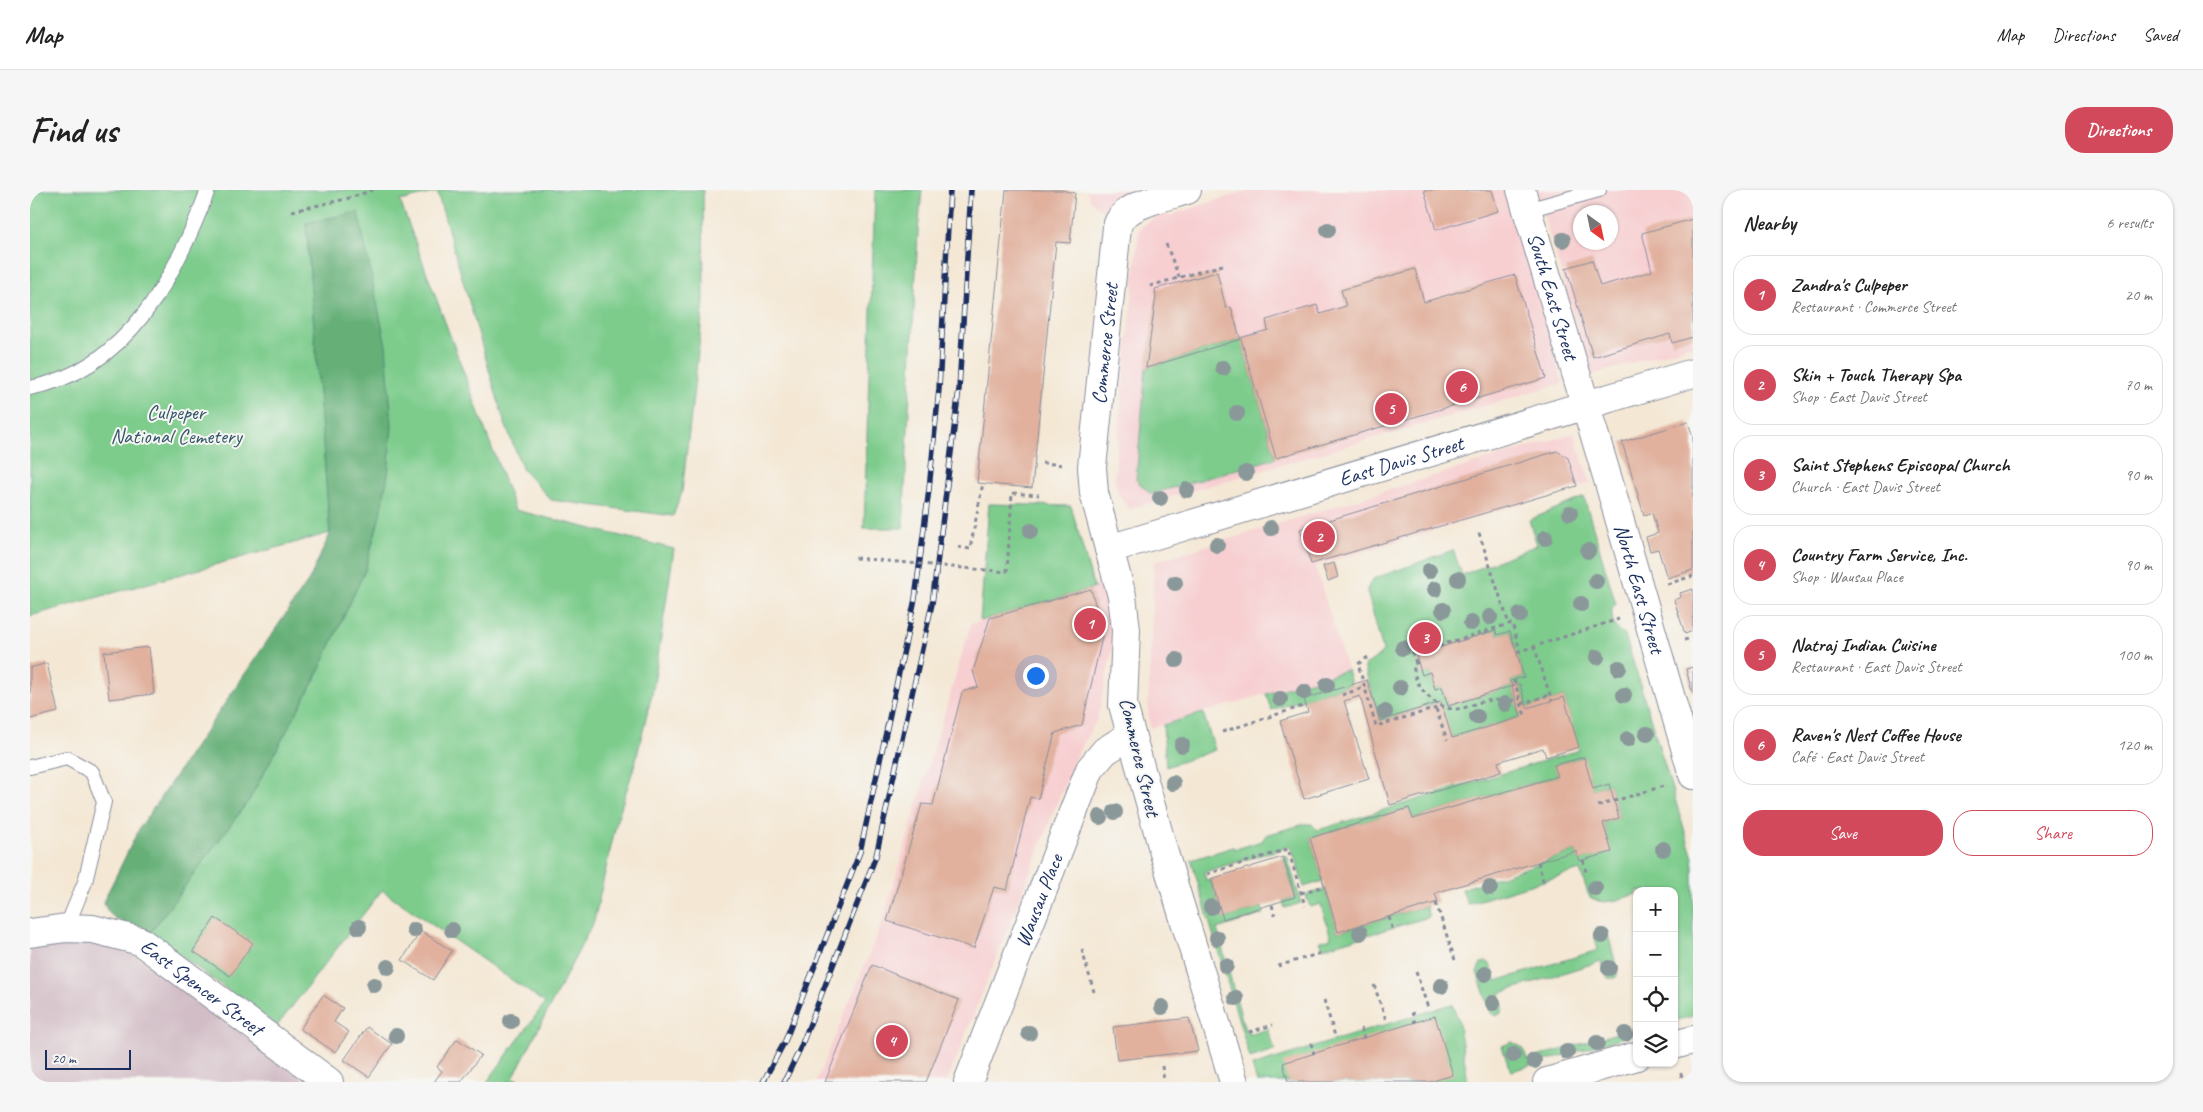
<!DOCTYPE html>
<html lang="en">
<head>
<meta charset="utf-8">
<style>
	body { margin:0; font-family:Caveat,sans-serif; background:#f6f6f6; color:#222 }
	.controls { position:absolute; right:15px; bottom:15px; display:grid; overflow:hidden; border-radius:10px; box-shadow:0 1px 4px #0004 }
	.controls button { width:45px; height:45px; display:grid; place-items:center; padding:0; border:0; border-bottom:1px solid #e0e0e0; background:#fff; color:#222; font:25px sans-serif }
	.compass { position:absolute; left:1543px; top:15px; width:45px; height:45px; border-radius:50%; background:#fff; box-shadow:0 1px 4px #0004; rotate:147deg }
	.scale { position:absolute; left:15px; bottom:12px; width:86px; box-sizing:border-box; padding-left:5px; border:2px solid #1b2f5e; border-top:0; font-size:14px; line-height:18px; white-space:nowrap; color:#1b2f5e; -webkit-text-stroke:4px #f6f6f2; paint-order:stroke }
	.you { position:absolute; left:1005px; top:485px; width:18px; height:18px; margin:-12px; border:4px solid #fff; border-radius:50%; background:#1a73e8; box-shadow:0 0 0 8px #1a73e833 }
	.badge { display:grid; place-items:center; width:32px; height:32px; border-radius:50%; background:#d1495b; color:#fff; font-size:16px; font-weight:700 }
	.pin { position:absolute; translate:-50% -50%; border:2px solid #fff; box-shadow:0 1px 5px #0006 }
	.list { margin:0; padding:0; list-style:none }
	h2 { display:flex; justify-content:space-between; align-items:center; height:65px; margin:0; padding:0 20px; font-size:21px }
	h2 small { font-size:16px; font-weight:400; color:#767676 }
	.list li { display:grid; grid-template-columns:32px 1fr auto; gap:15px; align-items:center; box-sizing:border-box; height:80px; margin:0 10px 10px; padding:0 10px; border:1px solid #e0e0e0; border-radius:20px }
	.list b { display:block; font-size:19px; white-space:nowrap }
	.list p { margin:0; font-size:16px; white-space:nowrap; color:#767676 }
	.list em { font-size:16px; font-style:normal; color:#767676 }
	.actions { display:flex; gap:10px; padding:15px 20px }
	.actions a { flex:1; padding:11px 0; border:1px solid #d1495b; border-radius:20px; text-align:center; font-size:18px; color:#d1495b }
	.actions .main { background:#d1495b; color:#fff }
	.icon { flex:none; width:28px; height:28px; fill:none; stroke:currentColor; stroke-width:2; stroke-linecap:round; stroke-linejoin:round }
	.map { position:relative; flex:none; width:1663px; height:892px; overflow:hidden; border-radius:20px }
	header { display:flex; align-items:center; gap:30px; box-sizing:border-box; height:70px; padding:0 25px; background:#fff; border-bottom:1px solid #e0e0e0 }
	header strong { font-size:24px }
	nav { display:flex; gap:28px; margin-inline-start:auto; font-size:18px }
	.intro { display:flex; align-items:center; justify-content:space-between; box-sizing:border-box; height:120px; padding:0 30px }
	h1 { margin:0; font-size:35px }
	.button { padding:12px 22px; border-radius:20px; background:#d1495b; color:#fff; font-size:18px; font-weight:700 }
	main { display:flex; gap:30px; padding:0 30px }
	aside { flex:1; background:#fff; border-radius:20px; box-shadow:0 1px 4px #0004 }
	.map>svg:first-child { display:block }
	.built { fill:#f7cfd1; fill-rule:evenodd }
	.industrial { fill:#d2bdc6 }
	.green { fill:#7dcc8c; stroke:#4c7e75; fill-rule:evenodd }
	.forest { fill:#66b078; stroke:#40706b }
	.building { fill:#e1b19e }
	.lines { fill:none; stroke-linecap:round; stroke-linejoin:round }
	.service-casing { stroke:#888c9a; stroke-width:16 }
	.minor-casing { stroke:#888c9a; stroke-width:30 }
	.tertiary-casing { stroke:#888c9a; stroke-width:30 }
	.path { stroke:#888c9a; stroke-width:3; stroke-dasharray:4 4; stroke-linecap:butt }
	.service { stroke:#fff; stroke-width:14 }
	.minor { stroke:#fff; stroke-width:28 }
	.tertiary { stroke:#fff; stroke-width:28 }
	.rail-casing { stroke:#1b2f5e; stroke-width:5.5 }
	.rail { stroke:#f6f6f2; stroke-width:4; stroke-dasharray:11; stroke-linecap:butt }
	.path-bridge { stroke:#888c9a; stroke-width:3; stroke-dasharray:4 4; stroke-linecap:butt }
	.tree { fill:#8a989a }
	.labels { text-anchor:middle; stroke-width:4; stroke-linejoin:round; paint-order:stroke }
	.street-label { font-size:21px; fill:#1b2f5e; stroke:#f6f6f2 }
	.park-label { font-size:21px; fill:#34566a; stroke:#f6f6f2 }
</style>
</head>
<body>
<header>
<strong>Map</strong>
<nav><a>Map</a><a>Directions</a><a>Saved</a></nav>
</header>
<div class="intro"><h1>Find us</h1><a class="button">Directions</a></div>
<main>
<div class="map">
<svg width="1663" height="892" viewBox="0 0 1663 892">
	<rect width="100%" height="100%" fill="#f6f6f2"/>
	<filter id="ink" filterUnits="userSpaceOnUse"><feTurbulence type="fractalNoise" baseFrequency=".02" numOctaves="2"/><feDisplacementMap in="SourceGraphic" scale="10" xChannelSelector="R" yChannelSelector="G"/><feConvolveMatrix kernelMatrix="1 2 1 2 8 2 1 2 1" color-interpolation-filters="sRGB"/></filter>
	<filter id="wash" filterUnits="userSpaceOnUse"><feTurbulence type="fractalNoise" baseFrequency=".0096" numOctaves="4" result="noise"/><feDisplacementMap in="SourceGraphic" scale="20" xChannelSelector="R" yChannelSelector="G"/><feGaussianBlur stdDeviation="1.12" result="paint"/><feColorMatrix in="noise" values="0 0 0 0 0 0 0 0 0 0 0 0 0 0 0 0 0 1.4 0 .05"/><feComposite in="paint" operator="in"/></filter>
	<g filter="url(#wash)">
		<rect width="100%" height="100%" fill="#f4e8d5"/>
		<path class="built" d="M1057 0H1105L1097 3 1076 25 1061 11Z
			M1219 0H1478L1533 193 1099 319 1089 306 1084 290 1109 39 1126 26 1141 25Z
			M1506 0H1663V155L1562 185ZM1550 22H1580V52H1550Z
			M1544 243 1560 293 1285 376 1317 480 1120 538 1118 517 1124 372Z
			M1072 395 1084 436 1081 467 1067 529 1046 566 917 892H786L851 736 941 434Z"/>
		<path class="industrial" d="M49 751 63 752 107 766 277 892H0V757Z"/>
		<path class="green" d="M0 0H673L674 111 652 302 643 326 521 310 493 280 474 231 407 2 370 11 485 320 644 359 623 500 605 574 587 630 564 731 483 888 496 892H457L515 813 352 700 247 836 120 743 219 610 286 487 335 380 349 329 276 33 300 343 0 426Z
			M845 0H892L888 42 873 338H834Z
			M1211 149 1246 268 1121 304 1106 290 1116 178Z
			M1554 307 1586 414 1582 418C1581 429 1584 441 1595 445L1663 668V826L1644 831V795L1647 794 1644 786V701H1607V704C1591 708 1573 718 1559 706L1550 680 1437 714 1432 699 1546 661 1549 671 1581 661 1573 633 1589 628 1579 594 1563 599 1553 567 1525 575 1528 586 1383 629 1379 618 1280 648 1293 691 1274 697 1261 656 1174 682 1176 690 1181 689 1193 729 1232 717 1234 724 1187 739 1215 840 1218 839 1219 845 1238 839 1245 860 1220 868 1161 670 1203 657 1206 659 1232 651 1236 645 1274 634H1282L1288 640 1549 560 1534 507 1497 518 1490 494 1482 496 1491 527 1422 548 1410 512 1350 531 1334 476 1350 465 1353 460 1338 405 1337 399 1343 389 1423 360 1432 385 1507 355 1499 330ZM1466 440 1467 445 1480 441 1494 487 1480 491 1482 496 1418 516 1412 497 1405 499 1400 482 1392 485 1385 459 1403 453 1405 459Z
			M959 314 1041 316 1064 398 950 431Z
			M1317 480 1321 494 1241 520 1236 504Z
			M1173 523 1185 560 1136 577 1133 535Z
			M1257 666 1271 713 1255 718 1253 711 1265 707 1253 667Z
			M1295 699 1308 742 1396 716 1399 727 1293 758 1290 751 1301 748 1291 714 1280 717 1276 705Z
			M1572 738 1577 741 1587 778V786L1585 788H1578L1571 771 1470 803 1473 816 1471 823 1466 826 1461 823 1447 782 1451 773 1457 772 1460 774 1466 791 1568 760 1564 743 1567 739Z
			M1422 814 1428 829 1438 892H1227L1222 876Z
			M1607 837V843L1482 881 1478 875 1472 856 1482 852 1493 858 1497 870Z"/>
		<path class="forest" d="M328 22 356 156 362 236 358 285 349 329 335 380 286 487 219 610 120 743C104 736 75 731 74 710L109 639 279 390 300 344 276 33Z"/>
		<g id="blocks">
			<path class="building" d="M976 0H1031L1045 3 1040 53 1026 52 1002 298 947 293Z
				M1394 0H1462L1468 21 1406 40Z
				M1663 29V147L1642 153 1640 144 1563 167 1536 78 1562 70 1570 96 1622 81 1612 43Z
				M1385 79 1394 112 1485 85 1516 188 1246 268 1211 149 1116 178 1126 106 1125 99 1187 82 1196 118 1201 117 1210 148 1238 140 1236 130 1287 115 1290 124 1316 116 1311 100Z
				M1658 232 1663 247V380L1637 388 1628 359 1620 361 1616 347 1628 343 1622 323 1614 325 1592 252Z
				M1527 261 1538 268 1547 296 1281 374 1270 339Z
				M1304 373 1308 387 1298 391 1293 376Z
				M1061 399 1073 443 1052 535 1025 543 1008 609 1000 607 977 700 964 697 944 758 857 731 892 614 903 615 932 502 948 497 943 481 960 428Z
				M1663 399V441L1655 444 1644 410 1651 407 1650 403Z
				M1466 440 1467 445 1480 441 1494 487 1480 491 1482 496 1490 494 1497 518 1534 507 1549 557 1516 567 1513 558 1468 572 1471 582 1360 615 1330 506 1314 511 1339 589 1274 609 1250 531 1278 522 1274 509 1337 490 1350 531 1411 512 1422 548 1491 527 1482 496 1418 516 1412 497 1405 499 1400 482 1392 485 1384 459 1403 453 1405 459Z
				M119 457 124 504 79 509 74 462Z
				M17 473 28 522 0 529V478Z
				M1663 477V502H1662L1656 479Z
				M1554 567 1563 599 1579 594 1589 628 1573 633 1582 662 1549 671 1546 661 1508 672 1405 703 1408 712 1308 742 1280 648 1379 618 1383 629 1528 586 1524 575Z
				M1253 667 1265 707 1193 729 1181 689Z
				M185 728 223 753 200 786 163 761Z
				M391 741 422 761 403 790 372 770Z
				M842 775 929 810 896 892H795Z
				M293 805 313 818 304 832 319 842 305 862 270 839Z
				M1405 826 1423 885 1400 892H1258L1253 873Z
				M1159 828 1168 861 1087 870 1083 837Z
				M337 837 362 854 339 887 314 870Z
				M427 849 451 865 431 892H404L412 881 407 877Z"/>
		</g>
	</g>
	<g filter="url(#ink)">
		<use href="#blocks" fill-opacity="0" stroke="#888c9a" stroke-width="1"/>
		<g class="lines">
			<g class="service-casing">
				<path id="service" d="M1497 20 1569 0
					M0 198C99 179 146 85 178 0
					M0 577 37 568 62 582 74 612 55 692 36 738"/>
			</g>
			<g class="minor-casing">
				<g id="minor">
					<path id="s1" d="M1491 0 1579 293 1663 585"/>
					<path id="s2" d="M1079 359 1064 303 1062 277 1087 37C1092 14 1136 7 1157 0"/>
					<path id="s3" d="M0 743 36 738 63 739 110 751 299 892"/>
					<path d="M1644 855 1663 850"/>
					<path id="s4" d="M938 892 1060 579 1075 561 1101 545"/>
					<path d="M1517 892 1607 866"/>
				</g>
			</g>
			<g class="tertiary-casing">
				<g id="tertiary">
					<path id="s5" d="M1204 892 1134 663 1093 515 1096 440 1092 406 1079 359 1663 183"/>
				</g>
			</g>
			<path class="path" d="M262 21 316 9 343 0
				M1136 54 1149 87
				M1120 96 1196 74
				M1012 273 1034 275
				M1449 343 1479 434
				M928 357 940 359 953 293
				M977 382 982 303 1009 305
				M1637 394 1663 386
				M1654 450 1663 448
				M1504 456 1522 511
				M1487 462 1589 429
				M1338 467 1328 474 1346 536 1414 516
				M1388 472 1384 474C1381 494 1405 519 1425 519 1436 519 1444 513 1455 511 1467 509 1477 512 1490 509
				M1386 473 1381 458 1406 451 1408 456 1482 433 1490 460
				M1484 490 1495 526
				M1312 505 1335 497
				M1491 514 1519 505
				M1406 519 1417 550
				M1192 542 1276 515
				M1568 616 1637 595
				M1553 670 1556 682
				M1508 672 1514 694
				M1177 684 1258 659 1275 716
				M1271 703 1295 696
				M1406 713 1425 770
				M1242 715 1245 725
				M1359 727 1363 741
				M1052 760 1064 802
				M1248 776 1291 763
				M1386 782 1398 818
				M1344 795 1356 830
				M1294 810 1305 846
				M1382 822 1385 833
				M1331 838 1334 848
				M1219 842 1243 835
				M1281 853 1284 864
				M1132 876 1134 892
				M1651 883 1653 892"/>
			<use href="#service" class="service"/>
			<use href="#minor" class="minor"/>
			<use href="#tertiary" class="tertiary"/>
			<g class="rail-casing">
				<path id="rail" d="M733 892 755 851 830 662 885 409 899 299 909 199 920 0
					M754 892 770 859 846 666 902 414 929 199 941 0"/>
			</g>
			<use href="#rail" class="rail"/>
			<path class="path-bridge" d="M825 368 977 382"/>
		</g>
		<g class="tree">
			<circle cx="1298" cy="40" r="8"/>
			<circle cx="1533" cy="50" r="8"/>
			<circle cx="1193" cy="178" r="8"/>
			<circle cx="1207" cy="223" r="8"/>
			<circle cx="1216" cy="283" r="8"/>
			<circle cx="1157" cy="300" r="8"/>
			<circle cx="1130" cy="308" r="8"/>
			<circle cx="1540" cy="323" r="8"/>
			<circle cx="1241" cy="338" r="8"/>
			<circle cx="1001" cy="341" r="8"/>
			<circle cx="1515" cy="348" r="8"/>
			<circle cx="1187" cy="355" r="8"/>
			<circle cx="1558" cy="361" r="8"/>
			<circle cx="1399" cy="381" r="8"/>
			<circle cx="1428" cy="389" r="8"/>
			<circle cx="1566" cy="391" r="8"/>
			<circle cx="1145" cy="393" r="8"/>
			<circle cx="1405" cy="399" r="8"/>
			<circle cx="1551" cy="414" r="8"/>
			<circle cx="1413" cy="420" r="8"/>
			<circle cx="1490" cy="425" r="8"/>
			<circle cx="1460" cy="427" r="8"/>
			<circle cx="1441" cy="433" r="8"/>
			<circle cx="1373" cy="458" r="8"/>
			<circle cx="1567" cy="467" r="8"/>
			<circle cx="1146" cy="470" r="8"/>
			<circle cx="1589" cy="478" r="8"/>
			<circle cx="1297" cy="495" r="8"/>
			<circle cx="1370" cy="498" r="8"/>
			<circle cx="1274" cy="502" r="8"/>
			<circle cx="1594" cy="505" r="8"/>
			<circle cx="1250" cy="509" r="8"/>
			<circle cx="1475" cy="514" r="8"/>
			<circle cx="1355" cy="522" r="8"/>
			<circle cx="1447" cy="527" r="8"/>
			<circle cx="1617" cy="544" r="8"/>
			<circle cx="1598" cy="549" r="8"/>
			<circle cx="1152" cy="555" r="8"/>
			<circle cx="1143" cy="593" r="8"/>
			<circle cx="1085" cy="622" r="8"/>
			<circle cx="1070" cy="627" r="8"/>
			<circle cx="1633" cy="659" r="8"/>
			<circle cx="1460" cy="698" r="8"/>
			<circle cx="1565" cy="698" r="8"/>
			<circle cx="1181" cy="717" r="8"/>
			<circle cx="329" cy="737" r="8"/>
			<circle cx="384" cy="740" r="8"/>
			<circle cx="422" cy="740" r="8"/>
			<circle cx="1330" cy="743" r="8"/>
			<circle cx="1572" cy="746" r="8"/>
			<circle cx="1187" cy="748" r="8"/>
			<circle cx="1196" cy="776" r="8"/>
			<circle cx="358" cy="777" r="8"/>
			<circle cx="1579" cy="778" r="8"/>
			<circle cx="1455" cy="784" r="8"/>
			<circle cx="344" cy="795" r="8"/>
			<circle cx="1411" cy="796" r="8"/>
			<circle cx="1206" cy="808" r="8"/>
			<circle cx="1463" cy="813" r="8"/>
			<circle cx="1132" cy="817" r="8"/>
			<circle cx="481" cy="831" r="8"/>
			<circle cx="999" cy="843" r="8"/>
			<circle cx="1595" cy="844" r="8"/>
			<circle cx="366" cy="846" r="8"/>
			<circle cx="1567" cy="853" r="8"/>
			<circle cx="1537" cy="862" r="8"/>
			<circle cx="1483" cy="865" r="8"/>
			<circle cx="1504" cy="871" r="8"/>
		</g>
	</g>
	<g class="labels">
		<g class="street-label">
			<text dy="7" stroke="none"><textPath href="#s1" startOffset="111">South East Street</textPath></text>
			<text dy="7" stroke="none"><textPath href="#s2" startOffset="208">Commerce Street</textPath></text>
			<text dy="7" stroke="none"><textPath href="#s5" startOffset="856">East Davis Street</textPath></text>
			<text dy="7" stroke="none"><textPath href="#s1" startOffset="416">North East Street</textPath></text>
			<text transform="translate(1110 567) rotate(77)" y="7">Commerce Street</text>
			<text dy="7" stroke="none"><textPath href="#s4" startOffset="195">Wausau Place</textPath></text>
			<text dy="7" stroke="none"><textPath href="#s3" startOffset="189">East Spencer Street</textPath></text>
		</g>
		<g class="park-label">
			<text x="146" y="229">Culpeper<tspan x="146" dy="24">National Cemetery</tspan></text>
		</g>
	</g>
</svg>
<div class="controls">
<button>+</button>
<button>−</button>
<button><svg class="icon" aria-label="locate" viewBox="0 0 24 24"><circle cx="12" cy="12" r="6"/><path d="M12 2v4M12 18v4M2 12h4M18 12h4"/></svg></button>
<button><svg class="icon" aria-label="layers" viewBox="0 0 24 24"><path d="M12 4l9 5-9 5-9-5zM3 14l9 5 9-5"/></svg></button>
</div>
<svg class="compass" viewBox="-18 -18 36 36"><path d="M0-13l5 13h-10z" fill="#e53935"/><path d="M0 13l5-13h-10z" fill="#767676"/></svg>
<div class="scale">20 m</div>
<div class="you"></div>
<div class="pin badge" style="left:1060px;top:434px">1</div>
<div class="pin badge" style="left:1289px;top:347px">2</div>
<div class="pin badge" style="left:1395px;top:448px">3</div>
<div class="pin badge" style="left:862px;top:851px">4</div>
<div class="pin badge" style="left:1361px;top:219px">5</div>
<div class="pin badge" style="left:1432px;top:197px">6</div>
</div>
<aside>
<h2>Nearby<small>6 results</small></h2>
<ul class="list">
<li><span class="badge">1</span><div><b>Zandra's Culpeper</b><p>Restaurant · Commerce Street</p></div><em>20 m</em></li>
<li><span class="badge">2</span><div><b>Skin + Touch Therapy Spa</b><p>Shop · East Davis Street</p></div><em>70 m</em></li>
<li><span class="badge">3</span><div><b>Saint Stephens Episcopal Church</b><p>Church · East Davis Street</p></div><em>90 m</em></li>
<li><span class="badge">4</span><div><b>Country Farm Service, Inc.</b><p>Shop · Wausau Place</p></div><em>90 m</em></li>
<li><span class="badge">5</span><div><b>Natraj Indian Cuisine</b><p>Restaurant · East Davis Street</p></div><em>100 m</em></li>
<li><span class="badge">6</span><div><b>Raven's Nest Coffee House</b><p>Café · East Davis Street</p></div><em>120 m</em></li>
</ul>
<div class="actions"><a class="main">Save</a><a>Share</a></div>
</aside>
</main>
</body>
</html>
